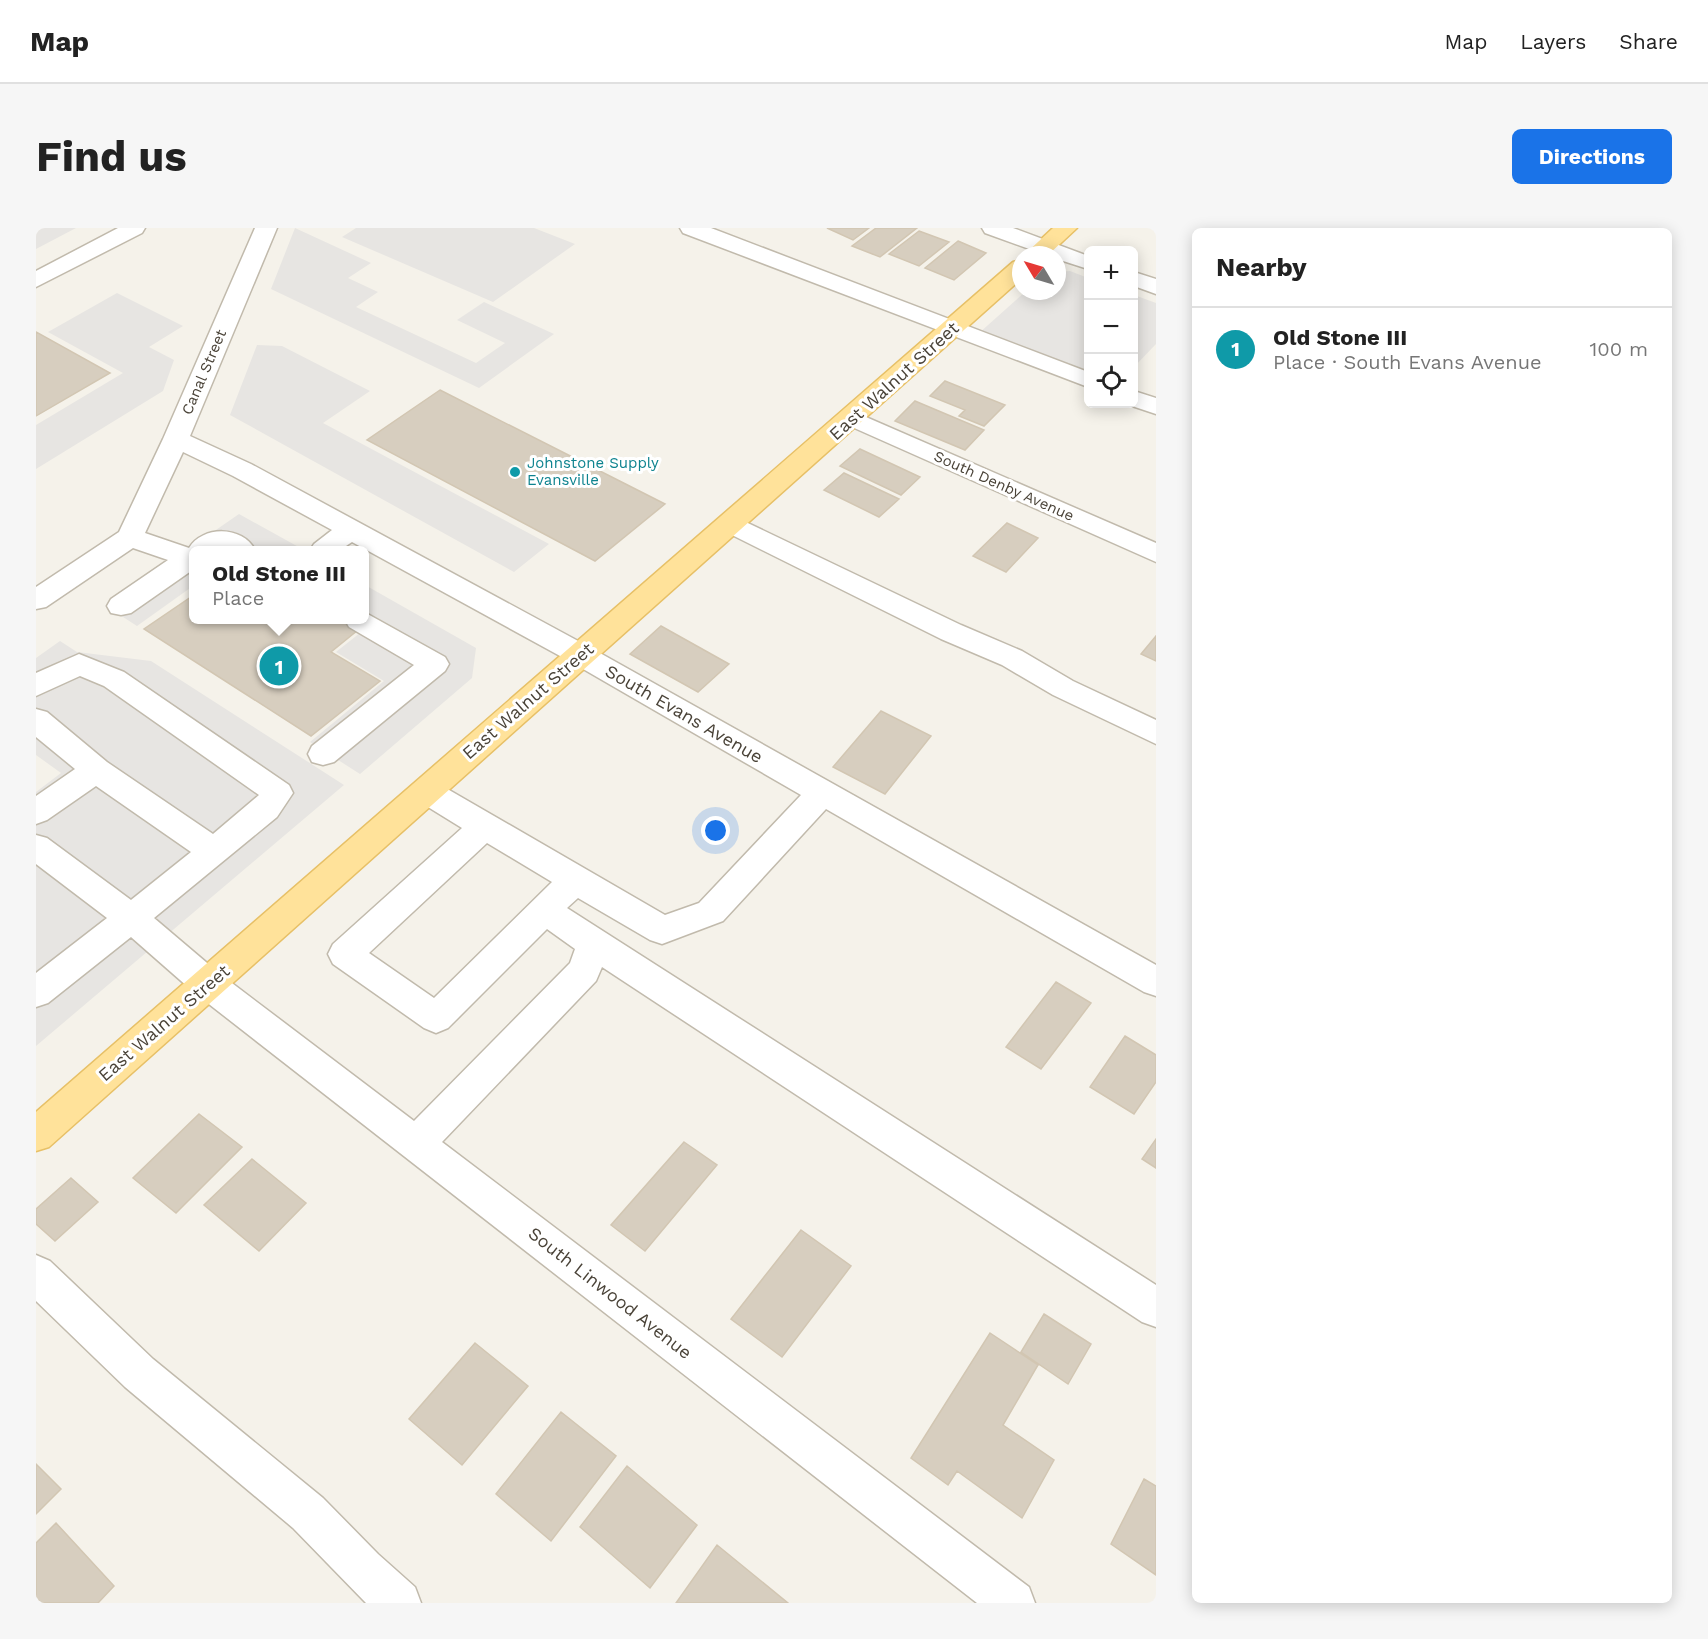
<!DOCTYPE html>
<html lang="en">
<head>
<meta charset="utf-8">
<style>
	body { margin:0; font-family:"Work Sans",sans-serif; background:#f6f6f6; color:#222 }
	.controls { position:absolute; right:18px; top:18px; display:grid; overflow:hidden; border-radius:9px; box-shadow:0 3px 15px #0003 }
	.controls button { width:54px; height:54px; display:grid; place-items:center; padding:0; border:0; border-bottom:2px solid #e0e0e0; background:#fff; color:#222; font:30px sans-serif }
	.compass { position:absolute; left:976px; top:18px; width:54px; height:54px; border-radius:50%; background:#fff; box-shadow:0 3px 15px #0003; rotate:308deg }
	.you { position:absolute; left:680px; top:603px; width:21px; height:21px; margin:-15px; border:4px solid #fff; border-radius:50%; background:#1a73e8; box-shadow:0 0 0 9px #1a73e833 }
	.badge { display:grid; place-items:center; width:39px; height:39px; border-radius:50%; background:#1a73e8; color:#fff; font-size:20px; font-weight:700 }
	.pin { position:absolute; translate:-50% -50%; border:3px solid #fff; box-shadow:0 2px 6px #0006 }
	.popup { position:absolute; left:153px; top:318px; width:180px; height:78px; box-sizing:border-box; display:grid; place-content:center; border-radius:9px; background:#fff; filter:drop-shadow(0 2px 4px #0005); font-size:20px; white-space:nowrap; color:#767676 }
	.popup b { font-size:22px; color:#222 }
	.popup::after { content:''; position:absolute; left:50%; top:100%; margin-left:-12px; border:12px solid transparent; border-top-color:#fff }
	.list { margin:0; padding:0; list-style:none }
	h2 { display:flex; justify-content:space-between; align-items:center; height:78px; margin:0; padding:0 24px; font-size:26px }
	h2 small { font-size:20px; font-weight:400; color:#767676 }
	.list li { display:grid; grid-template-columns:39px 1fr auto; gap:18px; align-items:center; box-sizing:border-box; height:84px; padding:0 24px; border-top:2px solid #e0e0e0 }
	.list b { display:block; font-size:22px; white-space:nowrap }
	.list p { margin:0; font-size:20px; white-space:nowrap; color:#767676 }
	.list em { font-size:20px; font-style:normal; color:#767676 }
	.icon { flex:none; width:33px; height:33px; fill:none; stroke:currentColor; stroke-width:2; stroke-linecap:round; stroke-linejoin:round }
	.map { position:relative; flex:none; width:1120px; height:1375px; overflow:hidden; border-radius:9px }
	header { display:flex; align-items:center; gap:36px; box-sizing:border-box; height:84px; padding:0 30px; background:#fff; border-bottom:2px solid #e0e0e0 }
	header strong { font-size:28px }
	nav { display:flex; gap:33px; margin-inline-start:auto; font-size:21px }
	.intro { display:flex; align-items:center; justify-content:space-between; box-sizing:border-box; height:144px; padding:0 36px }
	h1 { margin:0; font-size:42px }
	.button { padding:15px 27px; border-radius:9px; background:#1a73e8; color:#fff; font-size:21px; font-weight:700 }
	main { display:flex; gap:36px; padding:0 36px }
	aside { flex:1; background:#fff; border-radius:9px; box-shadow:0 3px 15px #0003 }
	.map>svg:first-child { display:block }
	.parking { fill:#e7e5e2 }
	.building { fill:#d7cebf; stroke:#d2c6b2; stroke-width:1.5 }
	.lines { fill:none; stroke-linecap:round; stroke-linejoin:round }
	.minor-casing { stroke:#c1baac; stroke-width:3 }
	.major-casing { stroke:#e7c067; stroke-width:3 }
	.minor { fill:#fff; fill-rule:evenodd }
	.major { fill:#ffe29a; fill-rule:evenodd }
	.culture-dot { fill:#0f9aa8; stroke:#fff; stroke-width:2 }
	.labels { text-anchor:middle; stroke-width:6; stroke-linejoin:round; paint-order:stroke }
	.far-street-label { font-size:15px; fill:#4a4338; stroke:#fff }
	.far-culture-label { font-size:15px; fill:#0d838f; stroke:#fff; text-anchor:start }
	.street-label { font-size:18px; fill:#4a4338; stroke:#fff }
</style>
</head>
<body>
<header>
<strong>Map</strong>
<nav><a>Map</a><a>Layers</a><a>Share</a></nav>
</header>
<div class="intro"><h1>Find us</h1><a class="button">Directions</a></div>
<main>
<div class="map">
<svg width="1120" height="1375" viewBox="0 0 1120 1375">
	<rect width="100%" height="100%" fill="#f5f2ea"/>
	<path class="parking" d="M0 0H40L0 21Z
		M259 0 335 35 312 50 342 64 320 79 440 135 469 115 421 92 448 74 518 106 443 160 235 61Z
		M320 0H498L539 16 457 74 306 9Z
		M1034 43 1052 50V150L942 106 990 63H1021V44Z
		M81 65 147 98 113 119 138 132 127 163 0 241V197L87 145 12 104Z
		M1098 67 1120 75V116L1098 139Z
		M221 117 246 118 334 163 287 195 513 316 478 344 194 187Z
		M203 286 268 322H158L157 358 101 398 70 378Z
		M329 357 440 420 436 450 324 546 274 514 348 453 300 424 334 397 324 392H328Z
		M24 413 41 424 115 433 308 557 0 818V564L25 545 0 527V430Z"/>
	<path class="building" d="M791 0H833L817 12Z
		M840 0H881L844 29 816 18Z
		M883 3 913 14 883 38 853 26Z
		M922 13 950 25 918 52 889 40Z
		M0 104 74 145 0 188Z
		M909 153 969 177 948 198 923 188 929 182 894 168Z
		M404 162 629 276 559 333 331 212Z
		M879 173 948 202 929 222 859 193Z
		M824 221 884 249 865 267 804 238Z
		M808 245 863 271 843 289 788 262Z
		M971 295 1002 310 970 344 937 328Z
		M158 367V392H315L327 398 295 424 344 453 275 508 108 401Z
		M625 398 693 436 662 464 594 426Z
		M1120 408V433L1105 426Z
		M845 483 895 508 849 566 797 539Z
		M1020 754 1055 775 1005 841 970 819Z
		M1089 808 1120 827V854L1098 886 1054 859Z
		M163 886 206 919 140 985 97 950Z
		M1120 911V940L1106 931Z
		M648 914 681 937 609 1023 575 997Z
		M216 931 270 975 223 1023 168 977Z
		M35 950 62 974 19 1013 0 996V981Z
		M765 1002 815 1038 746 1129 695 1091Z
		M1008 1086 1055 1116 1032 1156 985 1124Z
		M954 1105 1002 1137 967 1197 1018 1232 986 1290 921 1243 912 1257 875 1230Z
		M439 1115 492 1158 426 1237 373 1191Z
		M525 1184 580 1228 515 1313 460 1266Z
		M0 1236 25 1261 0 1286Z
		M591 1238 661 1297 614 1360 544 1299Z
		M1108 1251 1120 1258V1347L1075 1316Z
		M20 1295 78 1358 62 1375H0V1315Z
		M681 1317 752 1375H640Z"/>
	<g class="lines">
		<g class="minor-casing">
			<path id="minor" d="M82 0H109L106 5 0 59V43Z
				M219 0H241L154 208 215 236 555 420 1120 737V768L1108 764 790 581 687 693 626 716 614 712 542 670 531 680 1120 1057V1099L1106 1094 566 739 560 753 406 914 993 1359 999 1375H941L160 766 95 709 12 775 0 779V745L71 690 0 636V607L11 610 95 672 155 624 60 558 11 592 0 596V568L39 541 0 509V481L11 484 71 534 177 606 223 567 68 458 44 448 0 468V445L43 426 88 444 253 557 257 565 241 589 118 690 184 746 378 893 534 735 539 721 511 701 412 800 400 805 388 800 297 736 292 726 297 716 426 600 379 571 375 563 379 555 390 551 401 555 629 687 663 675 765 567 535 434 316 314 304 322H274L278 316 296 302 197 248 147 224 109 305 153 320C167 297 207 298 219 322H158V341L95 385 85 387 75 385 71 378 75 371 132 332 97 320 10 379 0 381V359L83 304 127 211ZM451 615 516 654 398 770 333 725Z
				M644 0H675L1052 144V159L647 5Z
				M946 0H977L1052 28V41L1021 31V27H1010L949 5Z
				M1098 44 1120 51V66L1098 58Z
				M1098 163 1120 170V186L1090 176H1098Z
				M816 183 1120 315V334L807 195 804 190 807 185Z
				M695 287 925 397 986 423 1037 453 1120 492V516L1017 467 966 437 905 411 686 302 682 296 686 290Z
				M328 384 409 429 413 436 409 443 298 534 287 537 276 534 272 526 276 518 378 437 313 399 309 392H328Z
				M0 1027 14 1033 117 1131 287 1270 342 1326 379 1359 385 1375H330L257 1300 89 1159 0 1073Z"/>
		</g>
		<g class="major-casing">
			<path id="major" d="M1017 0H1041L1012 27H988Z
				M985 32V51L13 919 0 923V884L977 34Z"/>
		</g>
		<use href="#minor" class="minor"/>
		<use href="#major" class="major"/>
	</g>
	<circle class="culture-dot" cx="479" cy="244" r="6"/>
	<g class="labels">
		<g class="far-street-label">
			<text transform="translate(168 144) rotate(-67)" y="5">Canal Street</text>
			<text transform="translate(968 258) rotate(24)" y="5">South Denby Avenue</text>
		</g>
		<g class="far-culture-label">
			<text x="491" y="240">Johnstone Supply<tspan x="491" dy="17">Evansville</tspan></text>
		</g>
		<g class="street-label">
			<text transform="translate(858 153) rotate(-42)" y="6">East Walnut Street</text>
			<text transform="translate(492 473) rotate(-41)" y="6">East Walnut Street</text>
			<text transform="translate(648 486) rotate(30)" y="6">South Evans Avenue</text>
			<text transform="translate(128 795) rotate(-41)" y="6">East Walnut Street</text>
			<text transform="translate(574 1065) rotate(38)" y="6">South Linwood Avenue</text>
		</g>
	</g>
</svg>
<div class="controls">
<button>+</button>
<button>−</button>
<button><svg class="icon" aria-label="locate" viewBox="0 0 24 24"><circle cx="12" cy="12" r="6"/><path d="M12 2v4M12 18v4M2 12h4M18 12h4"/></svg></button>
</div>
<svg class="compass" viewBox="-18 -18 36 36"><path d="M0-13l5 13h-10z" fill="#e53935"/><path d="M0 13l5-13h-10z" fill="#767676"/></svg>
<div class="you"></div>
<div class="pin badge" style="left:243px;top:438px;background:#0f9aa8">1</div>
<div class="popup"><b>Old Stone III</b>Place</div>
</div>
<aside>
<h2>Nearby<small></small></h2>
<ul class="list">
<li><span class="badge" style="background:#0f9aa8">1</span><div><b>Old Stone III</b><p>Place · South Evans Avenue</p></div><em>100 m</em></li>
</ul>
</aside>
</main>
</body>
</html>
